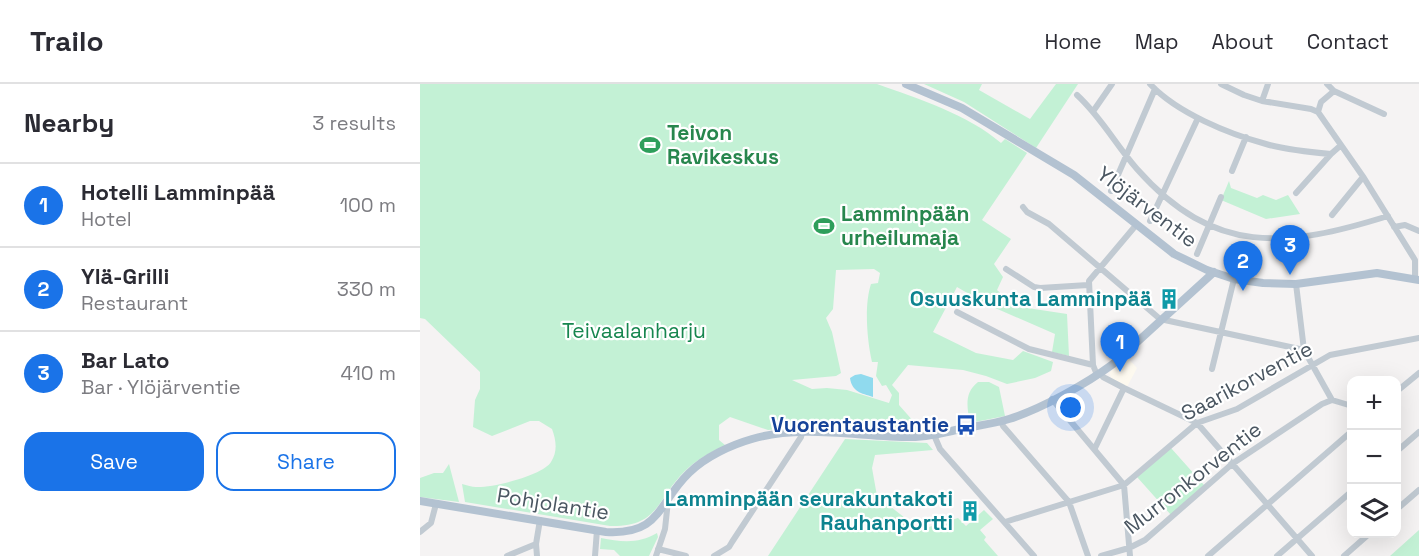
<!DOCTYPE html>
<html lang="en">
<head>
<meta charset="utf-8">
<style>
	body { margin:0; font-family:"Space Grotesk",sans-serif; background:#f2f2f3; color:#2b2b33 }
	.controls { position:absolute; right:18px; bottom:18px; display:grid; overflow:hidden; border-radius:12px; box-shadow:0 6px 24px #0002 }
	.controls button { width:54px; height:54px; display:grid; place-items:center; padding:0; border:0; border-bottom:2px solid #e1e1e2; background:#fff; color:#2b2b33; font:30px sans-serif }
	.you { position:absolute; left:651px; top:324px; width:21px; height:21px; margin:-15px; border:4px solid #fff; border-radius:50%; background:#1a73e8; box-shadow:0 0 0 9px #1a73e833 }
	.badge { display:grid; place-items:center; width:39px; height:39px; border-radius:50%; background:#1a73e8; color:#fff; font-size:20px; font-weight:700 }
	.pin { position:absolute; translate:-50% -50px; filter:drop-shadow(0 2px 3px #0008) }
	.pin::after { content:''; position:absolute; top:32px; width:21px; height:18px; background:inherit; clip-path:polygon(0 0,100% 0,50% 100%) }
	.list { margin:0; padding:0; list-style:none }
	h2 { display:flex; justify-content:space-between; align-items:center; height:78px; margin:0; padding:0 24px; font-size:26px }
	h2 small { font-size:20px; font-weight:400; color:#7c7c81 }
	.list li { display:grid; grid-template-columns:39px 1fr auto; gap:18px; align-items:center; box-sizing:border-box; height:84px; padding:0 24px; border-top:2px solid #e1e1e2 }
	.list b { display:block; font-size:22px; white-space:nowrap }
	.list p { margin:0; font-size:20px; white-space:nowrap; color:#7c7c81 }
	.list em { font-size:20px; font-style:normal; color:#7c7c81 }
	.actions { display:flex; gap:12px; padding:18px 24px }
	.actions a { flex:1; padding:14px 0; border:2px solid #1a73e8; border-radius:18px; text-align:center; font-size:21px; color:#1a73e8 }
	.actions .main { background:#1a73e8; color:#fff }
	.icon { flex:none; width:33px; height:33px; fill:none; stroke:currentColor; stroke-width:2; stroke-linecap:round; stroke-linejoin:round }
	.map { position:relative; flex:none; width:999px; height:472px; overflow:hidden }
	header { display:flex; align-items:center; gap:36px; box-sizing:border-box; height:84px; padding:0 30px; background:#fff; border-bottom:2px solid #e1e1e2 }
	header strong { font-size:28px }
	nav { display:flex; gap:33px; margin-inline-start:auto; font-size:21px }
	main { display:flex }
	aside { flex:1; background:#fff }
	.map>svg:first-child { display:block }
	.commercial { fill:#fdf9ef }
	.green { fill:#c3f1d5; fill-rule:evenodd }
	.water { fill:#90daee }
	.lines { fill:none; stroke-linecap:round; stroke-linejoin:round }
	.minor { stroke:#c1cad2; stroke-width:6 }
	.major { stroke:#b3c2d1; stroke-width:8 }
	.labels { text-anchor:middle; stroke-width:4.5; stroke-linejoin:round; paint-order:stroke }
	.leisure-label { font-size:21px; font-weight:bold; fill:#27864d; stroke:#fff; text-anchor:start }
	.street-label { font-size:21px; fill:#4a5661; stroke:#fff }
	.culture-label { font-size:21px; font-weight:bold; fill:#0d838f; stroke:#fff; text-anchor:end }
	.park-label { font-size:21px; fill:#17864f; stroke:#fff }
	.transit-label { font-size:21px; font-weight:bold; fill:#164399; stroke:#fff; text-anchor:end }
</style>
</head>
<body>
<header>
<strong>Trailo</strong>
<nav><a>Home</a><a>Map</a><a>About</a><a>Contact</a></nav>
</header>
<main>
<aside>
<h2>Nearby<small>3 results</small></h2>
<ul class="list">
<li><span class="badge">1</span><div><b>Hotelli Lamminpää</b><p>Hotel</p></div><em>100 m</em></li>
<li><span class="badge">2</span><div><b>Ylä-Grilli</b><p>Restaurant</p></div><em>330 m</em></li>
<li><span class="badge">3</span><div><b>Bar Lato</b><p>Bar · Ylöjärventie</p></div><em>410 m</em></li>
</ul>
<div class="actions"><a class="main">Save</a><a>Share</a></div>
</aside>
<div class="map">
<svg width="999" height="472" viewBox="0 0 999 472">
	<rect width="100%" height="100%" fill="#f5f3f3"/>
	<path class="commercial" d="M707 273 717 284 707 303 692 295 689 289Z"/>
	<path class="green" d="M0 0H457C497 14 549 31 581 59L585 55 607 69 562 136 591 155 574 180 583 193 577 206 595 222 647 230 649 272 632 268 635 250 566 220 537 203 513 248 556 269 593 276 603 267 633 278 631 287 615 294 587 300 566 292 543 286 488 281 472 301 479 309V321L502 347 501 349 415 344 381 343 348 346 310 333 299 341V356L305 361C291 368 276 376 265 387 236 415 240 443 190 442L45 418 42 400C47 401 52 403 56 403 73 404 123 391 131 378 138 367 136 356 132 345L119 337H110L72 352 53 343 55 316 60 305V288L5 235 0 234ZM454 185 460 189 458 199 451 200C444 221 447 256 452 278H458L456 292 462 302 466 301 472 311 469 319 427 306 407 304 392 305 372 296 416 292 421 289 412 248 406 234 413 225 416 186Z
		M504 0H562L559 6 610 35 636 0H658L616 64 544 18Z
		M809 97 811 104 837 114 843 111 856 116 868 111 880 130 846 135 801 116Z
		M558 298H569L579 303 585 332 550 339C547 323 544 309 558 298Z
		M425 355 507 359 513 366 455 371 452 384 457 412 494 441 509 443 538 434 546 442 564 426 573 435 560 446 566 453 564 456 578 472H348Z
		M751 364 784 401 751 431 717 393Z
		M29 380 39 418 0 413V394L14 389H23Z
		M999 446V472H970Z
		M237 449 238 453 229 472H200L194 466 180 465 181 454C201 458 219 460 237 449Z"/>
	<path class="water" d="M441 290 453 294V313C441 309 432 308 430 294L435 291Z"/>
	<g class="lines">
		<path class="minor" d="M730 0C757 29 809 50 846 60 867 66 889 68 911 70L920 62
			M801 0 824 11 842 17 891 25 898 28 944 94 995 176V195
			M907 0 914 7
			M657 11C682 34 695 60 717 85 794 172 866 164 968 132
			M842 17 848 0
			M674 26 692 0
			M898 28 901 18 914 7 964 30
			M812 87 826 53
			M691 107 735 5
			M876 109 911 70
			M603 123 607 128 629 140 740 235 884 266
			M912 131 943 93
			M730 137 778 34
			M974 143 985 141 999 147
			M777 170 801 113
			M586 185 614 203 620 204 668 201
			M876 200 884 266 912 316 932 322
			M537 228 609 265 673 281
			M792 285 814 195
			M680 289 683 293 704 304 777 339 892 472
			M677 291 673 281 669 197 717 140
			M976 308 999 289
			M632 315 704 401 710 472
			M581 337 583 342 649 418 668 472
			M514 351 520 365 614 472
			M675 364 704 304
			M976 368 999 348
			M976 426 999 406
			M585 438 704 401 777 339 817 325 910 271 999 254
			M0 448 11 439 16 420
			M238 465 266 472
			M87 472 116 460
			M117 472 116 460 120 436
			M175 472 177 446
			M236 472 245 445 248 417
			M294 472 309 463 312 458 381 353 382 349
			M681 472 709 464 725 456 812 380 902 320 912 316
			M788 472 932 347
			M857 472 932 407
			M924 472 949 450"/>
		<path class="major" d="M486 0 542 24 654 91 754 170 787 186 814 195 843 199 876 200 957 189 999 196
			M0 417 186 448C241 451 237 420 269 389 285 373 311 361 332 355 383 340 439 353 491 353 507 353 524 349 540 345 556 342 573 340 589 335 621 325 666 300 693 280L794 188"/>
	</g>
	<defs>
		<g id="stadium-bare" transform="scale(1.62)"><path d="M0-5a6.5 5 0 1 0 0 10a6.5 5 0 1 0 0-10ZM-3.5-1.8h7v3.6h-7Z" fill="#2e9e5b" stroke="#fff" stroke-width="2.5" paint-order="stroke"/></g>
		<g id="building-bare" transform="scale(1.62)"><path d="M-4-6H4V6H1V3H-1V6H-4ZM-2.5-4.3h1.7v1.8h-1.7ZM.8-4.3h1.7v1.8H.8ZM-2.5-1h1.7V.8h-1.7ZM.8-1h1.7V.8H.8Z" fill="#0f9aa8" stroke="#fff" stroke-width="2.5" paint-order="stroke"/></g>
		<g id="bus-bare" transform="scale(1.62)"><path d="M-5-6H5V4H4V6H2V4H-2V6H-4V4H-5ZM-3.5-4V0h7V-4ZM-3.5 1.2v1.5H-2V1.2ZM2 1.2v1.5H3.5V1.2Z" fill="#1a4fb4" stroke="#fff" stroke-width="2.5" paint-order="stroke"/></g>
	</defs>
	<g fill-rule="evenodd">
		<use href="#stadium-bare" x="230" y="61"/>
		<use href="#stadium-bare" x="404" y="142"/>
		<use href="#building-bare" x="749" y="215"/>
		<use href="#bus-bare" x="546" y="341"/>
		<use href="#building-bare" x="550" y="427"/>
	</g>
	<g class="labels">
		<g class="leisure-label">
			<text x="247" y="56">Teivon<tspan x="247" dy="24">Ravikeskus</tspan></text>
			<text x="421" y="137">Lamminpään<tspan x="421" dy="24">urheilumaja</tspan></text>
		</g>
		<g class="street-label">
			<text transform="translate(727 123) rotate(37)" y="7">Ylöjärventie</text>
			<text transform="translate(827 297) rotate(-28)" y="7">Saarikorventie</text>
			<text transform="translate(773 394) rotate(-38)" y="7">Murronkorventie</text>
			<text transform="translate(133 420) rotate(9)" y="7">Pohjolantie</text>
		</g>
		<g class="culture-label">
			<text x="732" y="222">Osuuskunta Lamminpää</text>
			<text x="533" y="422">Lamminpään seurakuntakoti<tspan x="533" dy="24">Rauhanportti</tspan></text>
		</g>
		<g class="park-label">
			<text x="214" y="254">Teivaalanharju</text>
		</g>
		<g class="transit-label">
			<text x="529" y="348">Vuorentaustantie</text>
		</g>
	</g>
</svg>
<div class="controls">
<button>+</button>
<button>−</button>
<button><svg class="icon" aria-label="layers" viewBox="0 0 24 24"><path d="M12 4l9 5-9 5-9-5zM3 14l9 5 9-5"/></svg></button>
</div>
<div class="you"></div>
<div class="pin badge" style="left:700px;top:288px">1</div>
<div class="pin badge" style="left:823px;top:207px">2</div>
<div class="pin badge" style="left:870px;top:191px">3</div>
</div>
</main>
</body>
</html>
